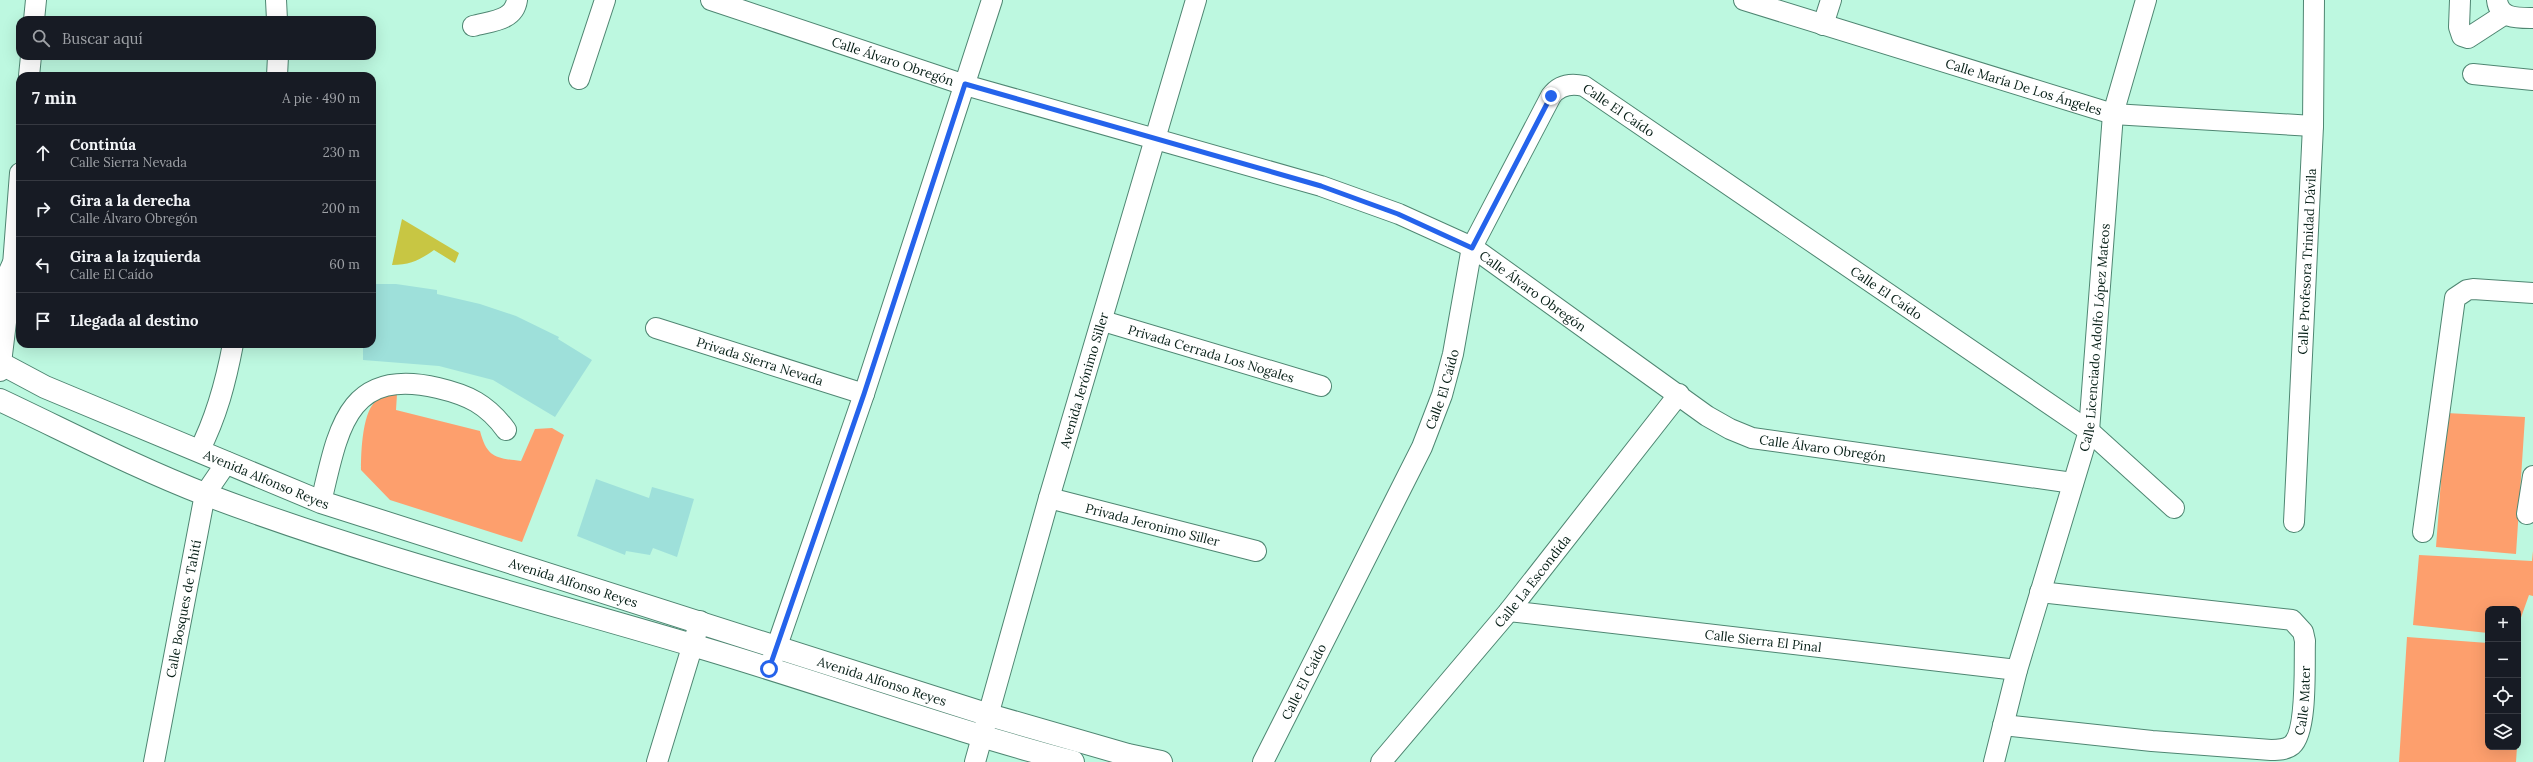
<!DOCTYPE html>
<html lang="es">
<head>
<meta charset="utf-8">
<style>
	body { margin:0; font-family:Lora,serif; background:#242831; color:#f1f3f6 }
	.controls { position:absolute; right:12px; bottom:12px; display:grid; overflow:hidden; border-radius:8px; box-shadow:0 4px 16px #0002 }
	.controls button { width:36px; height:36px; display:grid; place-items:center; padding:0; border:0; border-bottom:1px solid #363941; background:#171b24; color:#f1f3f6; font:20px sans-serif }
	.stop { position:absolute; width:12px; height:12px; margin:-9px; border:3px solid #2563eb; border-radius:50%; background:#fff }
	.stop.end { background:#2563eb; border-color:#fff; box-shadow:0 1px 4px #0008 }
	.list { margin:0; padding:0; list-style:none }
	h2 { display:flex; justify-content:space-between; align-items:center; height:52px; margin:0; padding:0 16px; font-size:17px }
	h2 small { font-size:13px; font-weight:400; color:#9ea1a6 }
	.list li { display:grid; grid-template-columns:26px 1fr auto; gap:12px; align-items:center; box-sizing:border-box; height:56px; padding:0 16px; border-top:1px solid #363941 }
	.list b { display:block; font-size:15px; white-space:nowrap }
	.list p { margin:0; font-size:13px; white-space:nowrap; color:#9ea1a6 }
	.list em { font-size:13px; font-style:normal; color:#9ea1a6 }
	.icon { flex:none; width:22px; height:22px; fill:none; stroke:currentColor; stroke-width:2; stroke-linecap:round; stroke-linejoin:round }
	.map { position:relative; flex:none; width:2533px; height:762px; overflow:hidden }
	.search { position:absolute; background:#171b24; box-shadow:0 4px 16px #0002; left:16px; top:16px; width:360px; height:44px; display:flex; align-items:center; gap:10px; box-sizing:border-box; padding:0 14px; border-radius:12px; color:#9ea1a6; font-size:15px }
	.panel { position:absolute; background:#171b24; box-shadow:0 4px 16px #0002; left:16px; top:72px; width:360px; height:276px; border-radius:12px }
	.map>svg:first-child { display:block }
	.green { fill:#fd9f6d }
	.water { fill:#c8c643 }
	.building { fill:#9ee0da }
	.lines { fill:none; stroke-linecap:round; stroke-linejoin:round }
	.minor-casing { stroke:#4f8672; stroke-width:22 }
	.major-casing { stroke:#4f8672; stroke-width:24 }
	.minor { stroke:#fff; stroke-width:20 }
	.major { stroke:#fff; stroke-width:22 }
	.route { stroke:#2563eb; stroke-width:5 }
	.labels { text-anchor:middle; stroke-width:3; stroke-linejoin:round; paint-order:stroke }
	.street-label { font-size:13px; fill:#071f17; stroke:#ddfff0 }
</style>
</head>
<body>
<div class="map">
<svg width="2533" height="762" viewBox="0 0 2533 762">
	<rect width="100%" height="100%" fill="#bdf8e0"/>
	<path class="green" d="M397 394 396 410 480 431C487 458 496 458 521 461L535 429 552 428 564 435 522 542 390 500 361 470C361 453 362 407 379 399 384 396 391 395 397 394Z
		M2446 413 2525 417 2516 554 2436 547Z
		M2533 551V596L2529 595 2518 626V609H2488V633L2413 625 2419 555 2532 561Z
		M2407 637 2488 643V747H2517L2516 762H2399Z"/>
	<path class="water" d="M402 219 459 253 455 263 434 250C420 260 410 265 392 265Z"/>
	<path class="building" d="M372 284H396L437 290V294L480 304 516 316 559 337 558 339 592 360 555 417 493 380 439 366 363 360V344H372Z
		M596 479 649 498 652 487 694 499 677 557 653 548 650 555 626 551 625 555 577 536Z"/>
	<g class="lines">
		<g class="minor-casing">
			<g id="minor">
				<path d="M276 0 277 20"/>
				<path id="s1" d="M711 0 965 85 1321 186 1399 214 1472 247 1707 416 1730 429 1752 438 2073 483"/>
				<path id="s2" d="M1744 0 2113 114 2313 126"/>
				<path d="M2460 0 2459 27 2462 36 2468 38 2505 14"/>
				<path d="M2497 0C2499 19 2518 18 2533 18"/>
				<path d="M34 20 36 0"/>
				<path d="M1823 25 1831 0"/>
				<path d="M473 26C491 21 514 21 517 0"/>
				<path d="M2473 74 2533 80"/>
				<path d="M29 76 31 56"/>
				<path d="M277 76 278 56"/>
				<path d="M579 79 605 0"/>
				<path id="s3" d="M1103 321 1321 386"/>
				<path id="s4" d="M656 328 864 394"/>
				<path d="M0 371 13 265 20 173"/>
				<path d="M199 451C217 416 226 381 233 344"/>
				<path id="s5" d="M1049 498 1256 551"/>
				<path d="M321 502C338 431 346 366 438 388 468 395 487 404 506 430"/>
				<path d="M2527 514 2533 476"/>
				<path id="s6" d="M2294 522 2313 126 2314 0"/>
				<path d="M2423 532 2455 298 2467 290 2473 289 2533 293"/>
				<path id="s7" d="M1509 611 2017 670"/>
				<path d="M769 669 864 394 992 0"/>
				<path id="s8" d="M2003 725 2152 741 2271 750C2278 750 2286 750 2292 745 2308 731 2304 662 2305 641L2303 632 2292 620 2040 592"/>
				<path id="s9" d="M154 762 205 494 227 462"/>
				<path d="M657 762 700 621"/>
				<path id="s10" d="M975 762 1049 498 1196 0"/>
				<path id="s11" d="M1263 762 1422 447 1442 395 1453 354 1472 247 1551 96C1559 85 1571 83 1584 86L2089 431 2174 508"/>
				<path id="s12" d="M1381 762 1509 611 1679 394"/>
				<path id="s13" d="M1994 762 2017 670 2089 431 2113 114 2146 0"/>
			</g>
		</g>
		<g class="major-casing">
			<g id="major">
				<path d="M0 294 13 265"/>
				<path id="s14" d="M0 363 45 387 321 502 989 715 1128 755 1161 762"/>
				<path d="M0 400C68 432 137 468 207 495 366 555 529 597 692 645 819 682 944 728 1073 762"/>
			</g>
		</g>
		<use href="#minor" class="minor"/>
		<use href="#major" class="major"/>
	</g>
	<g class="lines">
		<path class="route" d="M769 669 864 394 965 84 1321 186 1398 214 1472 248 1551 96"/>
	</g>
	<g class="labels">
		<g class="street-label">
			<text dy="5" stroke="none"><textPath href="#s1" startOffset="192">Calle Álvaro Obregón</textPath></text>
			<text dy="5" stroke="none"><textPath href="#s2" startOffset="293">Calle María De Los Ángeles</textPath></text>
			<text dy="5" stroke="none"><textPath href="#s11" startOffset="809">Calle El Caído</textPath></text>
			<text dy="5" stroke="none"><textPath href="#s6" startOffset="261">Calle Profesora Trinidad Dávila</textPath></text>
			<text dy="5" stroke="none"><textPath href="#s1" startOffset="876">Calle Álvaro Obregón</textPath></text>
			<text dy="5" stroke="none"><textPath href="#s11" startOffset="1133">Calle El Caído</textPath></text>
			<text dy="5" stroke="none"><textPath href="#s13" startOffset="438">Calle Licenciado Adolfo López Mateos</textPath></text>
			<text dy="5" stroke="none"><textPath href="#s3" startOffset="113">Privada Cerrada Los Nogales</textPath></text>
			<text dy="5" stroke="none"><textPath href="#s4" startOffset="109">Privada Sierra Nevada</textPath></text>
			<text dy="5" stroke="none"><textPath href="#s10" startOffset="397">Avenida Jerónimo Siller</textPath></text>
			<text dy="5" stroke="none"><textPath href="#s11" startOffset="414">Calle El Caído</textPath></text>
			<text dy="5" stroke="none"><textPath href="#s1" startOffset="1212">Calle Álvaro Obregón</textPath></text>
			<text dy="5" stroke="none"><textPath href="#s14" startOffset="291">Avenida Alfonso Reyes</textPath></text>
			<text dy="5" stroke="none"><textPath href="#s5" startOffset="107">Privada Jeronimo Siller</textPath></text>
			<text dy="5" stroke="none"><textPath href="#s12" startOffset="236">Calle La Escondida</textPath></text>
			<text dy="5" stroke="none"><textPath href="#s14" startOffset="615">Avenida Alfonso Reyes</textPath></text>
			<text dy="5" stroke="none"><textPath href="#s9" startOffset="156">Calle Bosques de Tahití</textPath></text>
			<text dy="5" stroke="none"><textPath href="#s7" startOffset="256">Calle Sierra El Pinal</textPath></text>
			<text dy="5" stroke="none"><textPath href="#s14" startOffset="939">Avenida Alfonso Reyes</textPath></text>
			<text dy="5" stroke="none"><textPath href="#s11" startOffset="90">Calle El Caído</textPath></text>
			<text dy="5" stroke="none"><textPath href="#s8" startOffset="338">Calle Mater</textPath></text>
		</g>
	</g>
</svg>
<div class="controls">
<button>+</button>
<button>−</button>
<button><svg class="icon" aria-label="locate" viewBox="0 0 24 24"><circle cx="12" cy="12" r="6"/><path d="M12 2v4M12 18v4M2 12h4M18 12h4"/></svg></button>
<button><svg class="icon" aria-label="layers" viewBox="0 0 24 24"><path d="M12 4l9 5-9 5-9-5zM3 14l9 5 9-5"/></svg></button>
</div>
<div class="stop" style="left:769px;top:669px"></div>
<div class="stop end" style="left:1551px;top:96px"></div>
<div class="search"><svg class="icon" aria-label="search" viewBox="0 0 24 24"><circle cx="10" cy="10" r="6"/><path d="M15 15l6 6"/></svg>Buscar aquí</div>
<section class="panel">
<h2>7 min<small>A pie · 490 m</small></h2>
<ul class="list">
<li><svg class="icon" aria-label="ahead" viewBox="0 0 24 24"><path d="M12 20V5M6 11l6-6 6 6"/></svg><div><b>Continúa</b><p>Calle Sierra Nevada</p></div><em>230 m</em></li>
<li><svg class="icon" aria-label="right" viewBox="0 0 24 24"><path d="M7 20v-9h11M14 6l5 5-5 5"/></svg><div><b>Gira a la derecha</b><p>Calle Álvaro Obregón</p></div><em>200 m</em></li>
<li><svg class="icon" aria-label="left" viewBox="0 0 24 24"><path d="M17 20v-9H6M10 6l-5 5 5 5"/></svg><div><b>Gira a la izquierda</b><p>Calle El Caído</p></div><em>60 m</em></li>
<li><svg class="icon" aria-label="arrive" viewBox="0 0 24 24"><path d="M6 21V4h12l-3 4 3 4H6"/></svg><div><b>Llegada al destino</b></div></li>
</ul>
</section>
</div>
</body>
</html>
